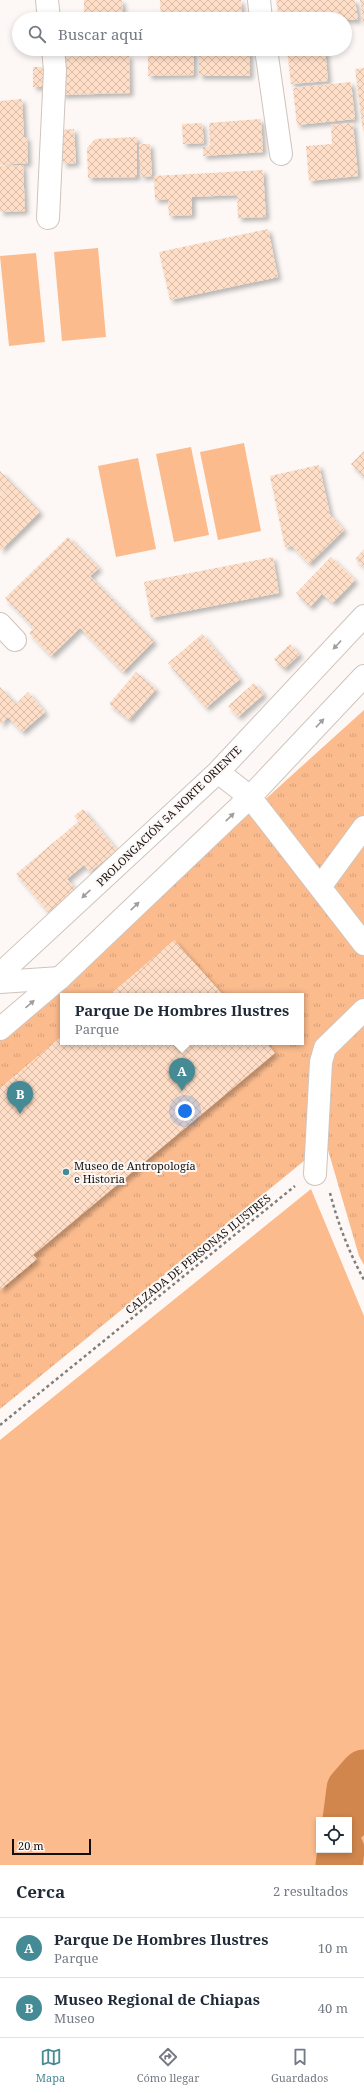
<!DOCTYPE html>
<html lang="es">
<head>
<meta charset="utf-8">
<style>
	body { margin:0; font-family:"Noto Serif",serif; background:#f6f6f7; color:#1f2937 }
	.controls { position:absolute; right:12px; bottom:12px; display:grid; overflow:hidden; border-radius:0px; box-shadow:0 2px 6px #0003 }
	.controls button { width:36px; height:36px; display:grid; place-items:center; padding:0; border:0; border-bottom:1px solid #e0e1e3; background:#fff; color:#1f2937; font:20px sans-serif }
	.scale { position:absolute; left:12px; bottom:10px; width:79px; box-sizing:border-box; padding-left:4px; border:2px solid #130f0c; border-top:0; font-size:11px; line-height:14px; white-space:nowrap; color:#130f0c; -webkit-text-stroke:3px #fdf8f5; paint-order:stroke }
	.you { position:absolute; left:185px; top:1111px; width:14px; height:14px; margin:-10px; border:3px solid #fff; border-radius:50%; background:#1a73e8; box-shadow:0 0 0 6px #1a73e833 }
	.badge { display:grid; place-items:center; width:26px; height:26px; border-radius:50%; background:#458b95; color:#fff; font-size:13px; font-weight:700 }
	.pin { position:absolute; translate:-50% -33px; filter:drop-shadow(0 1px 2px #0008) }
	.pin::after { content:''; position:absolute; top:21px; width:14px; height:12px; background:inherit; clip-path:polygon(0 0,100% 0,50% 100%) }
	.popup { position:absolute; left:60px; top:993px; width:244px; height:52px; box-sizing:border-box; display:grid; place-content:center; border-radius:0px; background:#fff; filter:drop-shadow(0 1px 3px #0005); font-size:13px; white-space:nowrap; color:#747a83 }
	.popup b { font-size:15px; color:#1f2937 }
	.popup::after { content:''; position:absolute; left:50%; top:100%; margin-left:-8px; border:8px solid transparent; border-top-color:#fff }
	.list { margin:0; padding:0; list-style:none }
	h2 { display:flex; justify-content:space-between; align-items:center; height:52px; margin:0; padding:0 16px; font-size:17px }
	h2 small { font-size:13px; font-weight:400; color:#747a83 }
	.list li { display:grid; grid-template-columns:26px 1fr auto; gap:12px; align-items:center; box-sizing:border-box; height:60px; padding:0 16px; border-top:1px solid #e0e1e3 }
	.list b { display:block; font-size:15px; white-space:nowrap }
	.list p { margin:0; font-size:13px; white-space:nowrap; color:#747a83 }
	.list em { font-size:13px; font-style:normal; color:#747a83 }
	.icon { flex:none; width:22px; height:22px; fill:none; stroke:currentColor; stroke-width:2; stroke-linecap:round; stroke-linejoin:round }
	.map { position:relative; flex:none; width:364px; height:1865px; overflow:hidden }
	.search { position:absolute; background:#fff; box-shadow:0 2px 6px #0003; left:12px; right:12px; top:12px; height:44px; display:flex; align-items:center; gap:10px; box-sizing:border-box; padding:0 14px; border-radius:22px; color:#747a83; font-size:15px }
	.sheet { height:172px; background:#fff }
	nav { display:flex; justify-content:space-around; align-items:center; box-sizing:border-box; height:56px; border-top:1px solid #e0e1e3; background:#fff; font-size:11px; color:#747a83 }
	nav a { display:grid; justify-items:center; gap:2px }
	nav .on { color:#458b95 }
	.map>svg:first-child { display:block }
	.grass { fill:url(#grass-tufts); fill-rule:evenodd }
	.garden { fill:#fbbb8d; fill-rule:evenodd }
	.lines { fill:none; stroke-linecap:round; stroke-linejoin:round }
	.river { stroke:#d0864c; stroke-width:47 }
	.building { fill:url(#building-cross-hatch); filter:url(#shadow) }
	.minor-casing { stroke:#d0c4bc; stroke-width:24 }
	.major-casing { stroke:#d0c4bc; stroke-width:24 }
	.path { stroke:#817d7a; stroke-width:2.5; stroke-dasharray:3 3; stroke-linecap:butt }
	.minor { stroke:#fff; stroke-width:22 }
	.major { stroke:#fff; stroke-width:22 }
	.oneway { fill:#a19f9e }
	.poi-dot { fill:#458b95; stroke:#fdf8f5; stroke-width:1.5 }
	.labels { text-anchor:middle; stroke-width:4; stroke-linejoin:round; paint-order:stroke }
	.street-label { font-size:11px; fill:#130f0c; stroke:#fdf8f5 }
	.poi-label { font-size:11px; fill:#130f0c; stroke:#fdf8f5; text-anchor:start }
</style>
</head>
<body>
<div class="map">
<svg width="364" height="1865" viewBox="0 0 364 1865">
	<defs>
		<pattern id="grass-tufts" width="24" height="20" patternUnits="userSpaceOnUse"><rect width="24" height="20" fill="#fbbb8d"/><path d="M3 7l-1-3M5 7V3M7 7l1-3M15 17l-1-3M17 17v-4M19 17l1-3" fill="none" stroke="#d6a078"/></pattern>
		<pattern id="building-cross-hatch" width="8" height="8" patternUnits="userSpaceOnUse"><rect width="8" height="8" fill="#fedec7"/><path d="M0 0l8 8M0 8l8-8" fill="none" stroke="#d9bdaa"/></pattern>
		<filter id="shadow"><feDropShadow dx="3.5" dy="3.5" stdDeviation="2" flood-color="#0004"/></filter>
	</defs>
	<rect width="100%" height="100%" fill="#fdf8f5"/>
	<path class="grass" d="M364 710V1265L359 1256 326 1143 0 1409V1039ZM63 996H301V1042H63Z"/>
	<path class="garden" d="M98 248 106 337 62 341 54 252Z
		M36 253 45 342 9 346 0 256Z
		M244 443 261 531 218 540 200 452Z
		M191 447 209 535 174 542 156 454Z
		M138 458 156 549 116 557 98 466Z
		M311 1189 364 1316V1865H0V1440ZM319 1820H349V1850H319Z"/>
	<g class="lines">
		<path class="river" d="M346 1820 350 1789 364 1773
			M339 1865 341 1850"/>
	</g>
	<path class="building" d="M84 0H122L123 19H84Z
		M160 0H241L242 19H161Z
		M276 0H355L358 20 279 19Z
		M360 0H364V24H363Z
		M59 49H124V52L59 54Z
		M148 49H194V75L148 76Z
		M199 49H250V76H199Z
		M287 49H325L328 81 291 84Z
		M129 55 130 93 61 95 60 57Z
		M33 67H52V87H33Z
		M364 68V131H363L355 69Z
		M351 82 355 119 297 125 293 88Z
		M22 99 24 137H27L28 163 0 165V101Z
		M261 119 263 152 203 156V147L210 146 209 123Z
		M202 123 204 143 183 144 182 124Z
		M353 123 358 176 309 181 306 146 332 144 331 125Z
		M74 129 76 163 63 164 61 130Z
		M137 137V177L88 178 87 148 95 139Z
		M139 144H150L152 176 141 177Z
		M23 165 25 211 0 212V166Z
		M263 170 266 217 238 218 237 195 192 197V215L169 216 168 199 155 200 154 176Z
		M268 229 278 277 170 300 159 252Z
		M364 451V477L351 464Z
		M319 465 330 514 344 530 309 564 292 546 285 547 270 476Z
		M0 471 12 483 0 495Z
		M13 484 40 512 0 551V496Z
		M68 537 99 568 90 576 154 641 123 672 80 628 51 656 29 633 34 628 5 598Z
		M364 549V567L355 559Z
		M273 557 279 593 151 618 144 582Z
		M331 557 355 580 333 603 322 594 310 607 296 593Z
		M202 634 240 679 206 708 168 663Z
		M290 644 300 654 284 669 274 659Z
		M136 672 156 689 129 720 109 704Z
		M254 683 264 694 238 717 228 706Z
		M0 687 16 704 28 692 45 712 22 732 8 717 0 725Z
		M83 809 117 850 90 872 84 865 67 879 76 889 48 912 16 874 79 821 74 816Z
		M174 940 224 996H108Z
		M63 1035V1042H265L275 1053 33 1255 37 1259 0 1290V1088Z"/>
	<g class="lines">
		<g class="minor-casing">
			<path id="minor" d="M47 0 49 19
				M259 0 261 19
				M266 49 281 154
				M48 218 55 70 53 49
				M0 624 15 640
				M250 797 364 944
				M320 887 364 827
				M0 982 60 978
				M315 1174 321 1062 325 1048 364 1010"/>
		</g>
		<g class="major-casing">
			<path id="major" d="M218 772 250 797
				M0 974 218 772 364 616
				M0 1029 60 978 250 797 364 676"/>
		</g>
		<path class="path" d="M330 1193C338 1224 349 1252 364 1280
			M0 1425 295 1186"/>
		<use href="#minor" class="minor"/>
		<use href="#major" class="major"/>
	</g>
	<defs><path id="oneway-solid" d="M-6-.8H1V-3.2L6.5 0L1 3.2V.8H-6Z"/></defs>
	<g class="oneway">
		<use href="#oneway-solid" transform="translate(337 645) rotate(133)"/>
		<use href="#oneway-solid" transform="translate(320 723) rotate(-47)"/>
		<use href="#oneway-solid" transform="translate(230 817) rotate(-44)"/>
		<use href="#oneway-solid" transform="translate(86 894) rotate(137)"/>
		<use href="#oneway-solid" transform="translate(135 906) rotate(-44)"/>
		<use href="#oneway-solid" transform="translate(30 1004) rotate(-41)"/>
	</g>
	<circle class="poi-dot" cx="66" cy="1172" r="4"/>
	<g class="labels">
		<g class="street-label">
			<text transform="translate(169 816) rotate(-44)" y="4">PROLONGACIÓN 5A NORTE ORIENTE</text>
			<text transform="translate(198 1254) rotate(-39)" y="4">CALZADA DE PERSONAS ILUSTRES</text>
		</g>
		<g class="poi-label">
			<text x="74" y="1170">Museo de Antropología<tspan x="74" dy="13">e Historia</tspan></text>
		</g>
	</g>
</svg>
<div class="controls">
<button><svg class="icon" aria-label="locate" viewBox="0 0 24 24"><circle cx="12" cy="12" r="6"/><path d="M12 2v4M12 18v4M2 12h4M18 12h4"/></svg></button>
</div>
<div class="scale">20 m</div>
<div class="you"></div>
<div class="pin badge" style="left:182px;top:1091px">A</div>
<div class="popup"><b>Parque De Hombres Ilustres</b>Parque</div>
<div class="pin badge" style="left:20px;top:1114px">B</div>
<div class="search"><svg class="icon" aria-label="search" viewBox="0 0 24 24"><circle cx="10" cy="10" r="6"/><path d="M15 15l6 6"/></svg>Buscar aquí</div>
</div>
<section class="sheet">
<h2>Cerca<small>2 resultados</small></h2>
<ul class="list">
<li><span class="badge">A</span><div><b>Parque De Hombres Ilustres</b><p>Parque</p></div><em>10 m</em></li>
<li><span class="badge">B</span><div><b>Museo Regional de Chiapas</b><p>Museo</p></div><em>40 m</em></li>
</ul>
</section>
<nav>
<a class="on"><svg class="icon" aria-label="map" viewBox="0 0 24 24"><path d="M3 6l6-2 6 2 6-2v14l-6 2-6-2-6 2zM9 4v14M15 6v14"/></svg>Mapa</a>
<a><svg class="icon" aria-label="directions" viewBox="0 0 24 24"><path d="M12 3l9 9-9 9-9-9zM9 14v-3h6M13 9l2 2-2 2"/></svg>Cómo llegar</a>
<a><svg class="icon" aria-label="saved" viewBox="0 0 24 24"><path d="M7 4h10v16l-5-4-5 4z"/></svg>Guardados</a>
</nav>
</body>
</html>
